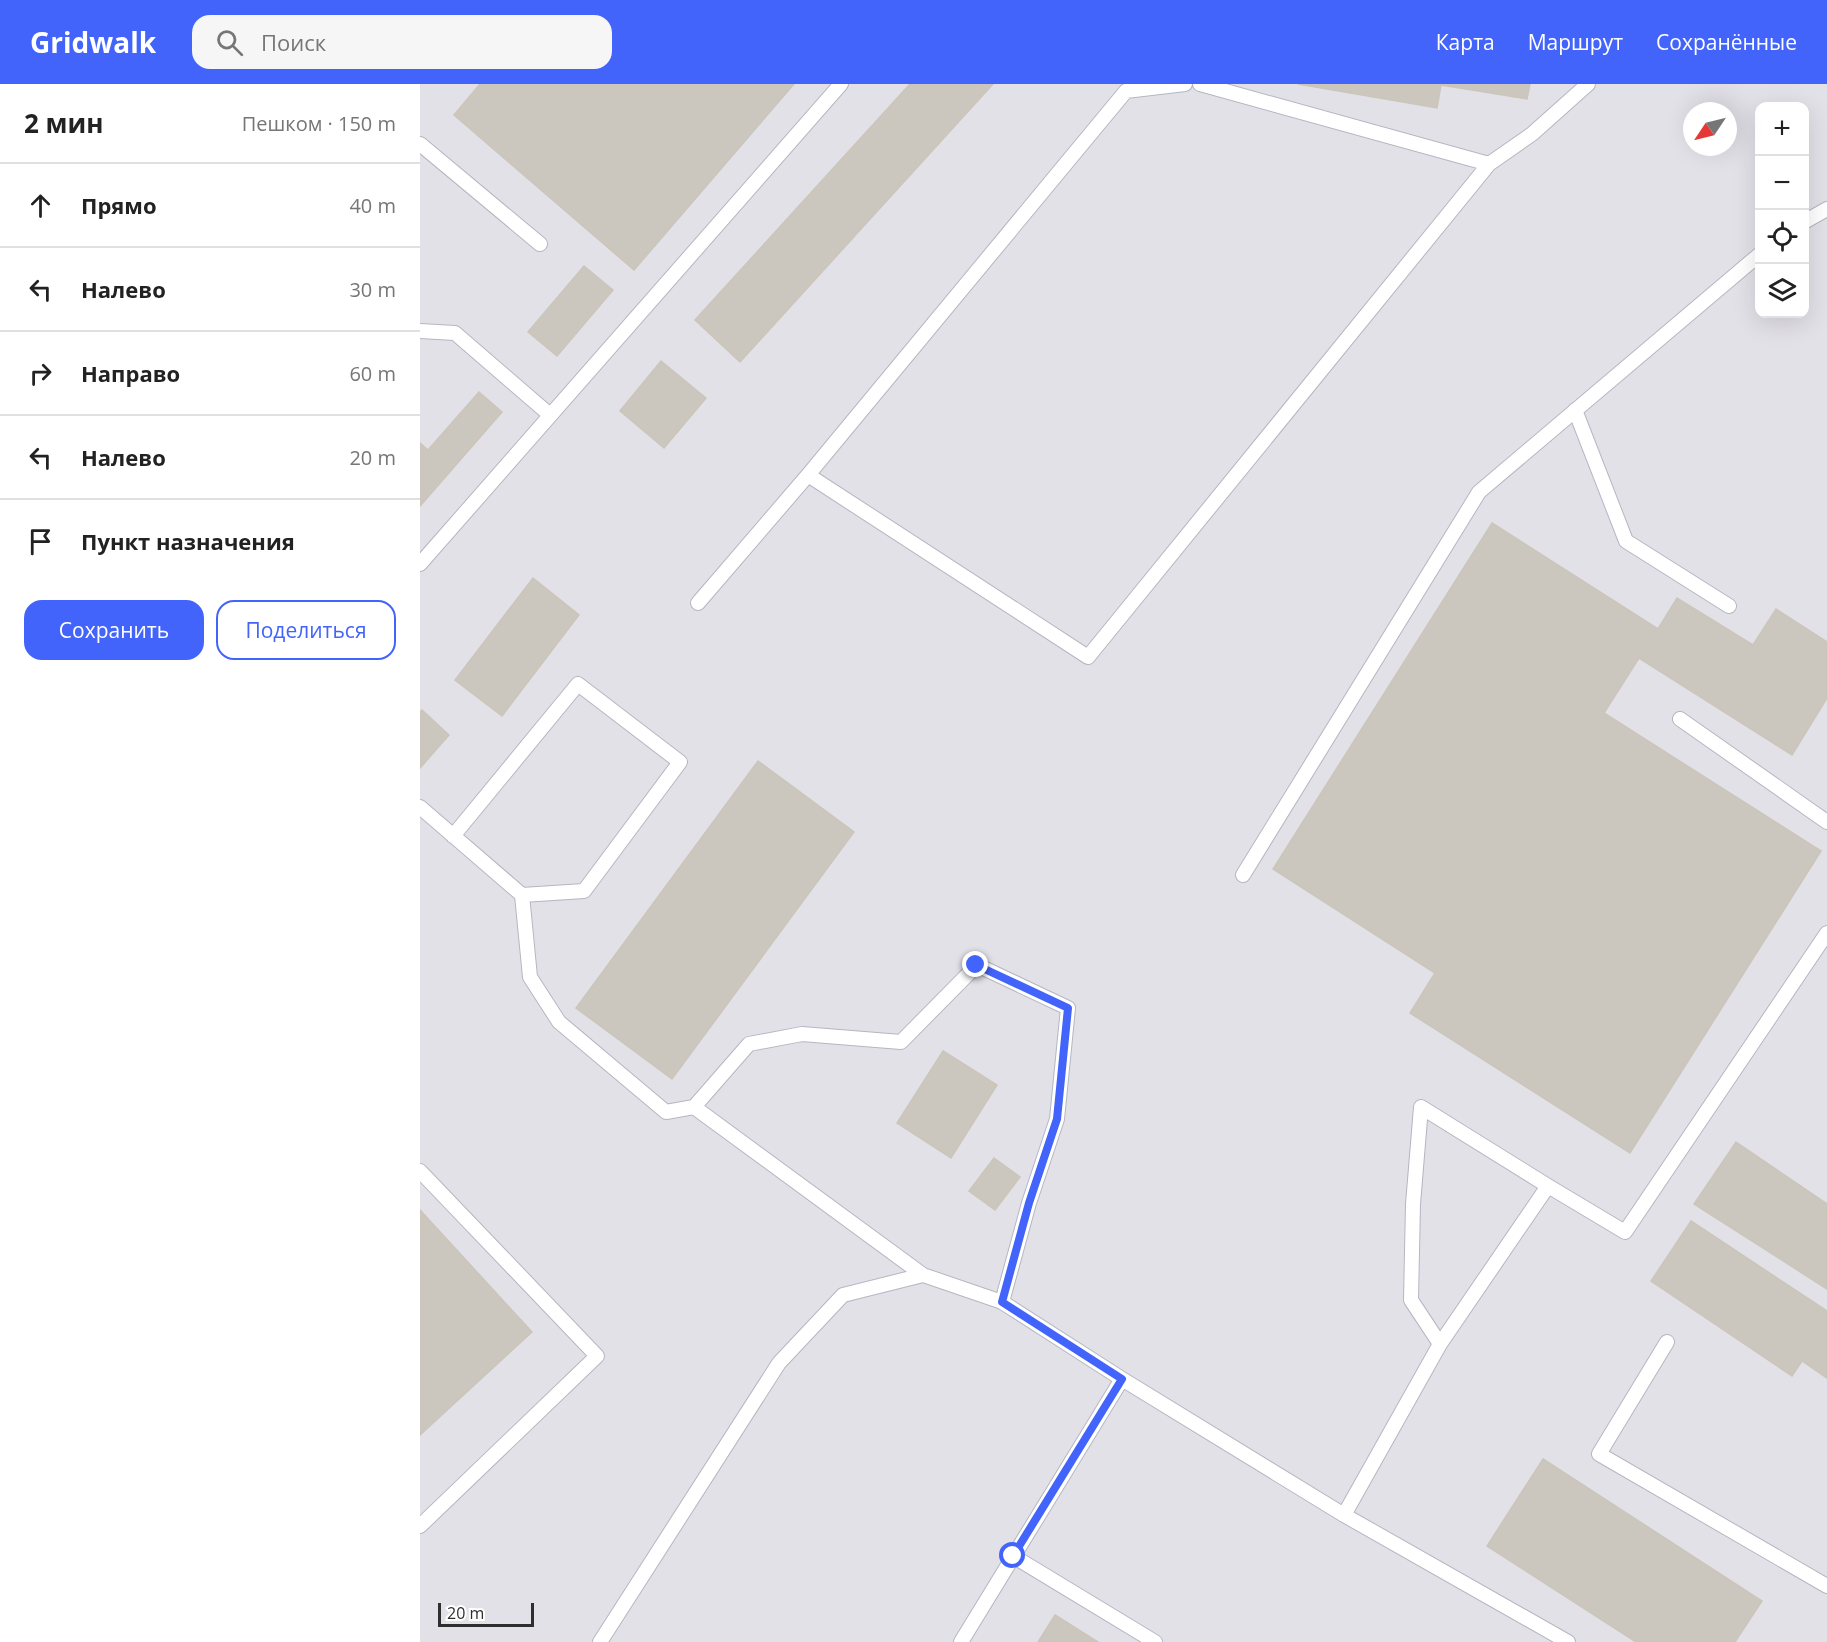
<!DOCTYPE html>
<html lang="ru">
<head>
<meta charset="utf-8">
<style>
	body { margin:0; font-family:"Open Sans",sans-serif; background:#f6f6f6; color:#222 }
	.controls { position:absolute; right:18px; top:18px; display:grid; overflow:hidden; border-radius:12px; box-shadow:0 6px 24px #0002 }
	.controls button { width:54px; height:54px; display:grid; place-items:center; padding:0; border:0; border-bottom:2px solid #e0e0e0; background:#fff; color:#222; font:30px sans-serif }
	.compass { position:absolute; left:1263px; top:18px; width:54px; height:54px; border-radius:50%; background:#fff; box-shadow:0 6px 24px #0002; rotate:235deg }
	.scale { position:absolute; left:18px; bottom:15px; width:96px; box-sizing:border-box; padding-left:6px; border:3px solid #2e2e2e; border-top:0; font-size:16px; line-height:21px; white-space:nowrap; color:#2e2e2e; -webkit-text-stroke:4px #fff; paint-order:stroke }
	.stop { position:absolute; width:18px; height:18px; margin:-14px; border:4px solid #4264fb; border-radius:50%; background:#fff }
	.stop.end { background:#4264fb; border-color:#fff; box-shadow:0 2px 6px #0008 }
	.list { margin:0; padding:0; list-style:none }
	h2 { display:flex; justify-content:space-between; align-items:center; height:78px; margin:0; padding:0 24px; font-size:26px }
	h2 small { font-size:20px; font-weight:400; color:#767676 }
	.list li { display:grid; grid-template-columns:39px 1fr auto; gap:18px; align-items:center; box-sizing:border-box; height:84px; padding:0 24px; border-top:2px solid #e0e0e0 }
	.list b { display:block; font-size:22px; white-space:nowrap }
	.list em { font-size:20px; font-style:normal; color:#767676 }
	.actions { display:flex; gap:12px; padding:18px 24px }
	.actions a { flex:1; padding:14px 0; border:2px solid #4264fb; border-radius:18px; text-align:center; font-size:21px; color:#4264fb }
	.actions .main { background:#4264fb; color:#fff }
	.icon { flex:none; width:33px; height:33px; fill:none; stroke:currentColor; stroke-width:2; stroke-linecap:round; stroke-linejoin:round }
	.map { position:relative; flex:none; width:1407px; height:1558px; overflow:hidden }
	header { display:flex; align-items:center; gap:36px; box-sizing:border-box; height:84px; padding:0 30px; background:#4264fb; color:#fff }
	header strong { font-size:28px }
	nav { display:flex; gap:33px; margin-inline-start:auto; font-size:21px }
	.search { width:420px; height:54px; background:#f6f6f6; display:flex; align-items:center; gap:15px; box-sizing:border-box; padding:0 21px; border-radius:18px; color:#767676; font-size:22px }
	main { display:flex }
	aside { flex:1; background:#fff }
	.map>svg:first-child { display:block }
	.industrial { fill:#e3e1e8; fill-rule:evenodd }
	.building { fill:#cbc7bf; stroke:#cbc5ba; stroke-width:1.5 }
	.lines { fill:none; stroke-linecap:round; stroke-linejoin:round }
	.lane-casing { stroke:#b4b7c1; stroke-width:16 }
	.lane { stroke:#fff; stroke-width:14 }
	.route { stroke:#4264fb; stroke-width:8 }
</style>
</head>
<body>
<header>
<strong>Gridwalk</strong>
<div class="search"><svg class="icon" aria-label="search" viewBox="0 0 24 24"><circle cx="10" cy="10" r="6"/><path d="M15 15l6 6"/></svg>Поиск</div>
<nav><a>Карта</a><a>Маршрут</a><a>Сохранённые</a></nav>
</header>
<main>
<aside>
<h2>2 мин<small>Пешком · 150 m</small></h2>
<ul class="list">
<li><svg class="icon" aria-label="ahead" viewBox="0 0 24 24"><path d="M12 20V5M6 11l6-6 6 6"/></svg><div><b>Прямо</b></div><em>40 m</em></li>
<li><svg class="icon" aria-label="left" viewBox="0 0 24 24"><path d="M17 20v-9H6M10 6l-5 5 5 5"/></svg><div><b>Налево</b></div><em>30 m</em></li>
<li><svg class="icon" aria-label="right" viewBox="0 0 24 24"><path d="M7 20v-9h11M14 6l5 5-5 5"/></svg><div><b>Направо</b></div><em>60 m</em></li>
<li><svg class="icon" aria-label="left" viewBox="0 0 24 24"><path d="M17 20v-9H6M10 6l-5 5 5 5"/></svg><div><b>Налево</b></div><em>20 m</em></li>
<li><svg class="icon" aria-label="arrive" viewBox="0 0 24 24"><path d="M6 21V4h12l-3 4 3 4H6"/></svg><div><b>Пункт назначения</b></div></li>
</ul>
<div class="actions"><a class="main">Сохранить</a><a>Поделиться</a></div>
</aside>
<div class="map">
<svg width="1407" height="1558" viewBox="0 0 1407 1558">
	<rect width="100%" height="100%" fill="#efe9e1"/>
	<path class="industrial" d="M0 0H1407V1558H0ZM1340 22H1384V230H1340ZM1272 27H1308V63H1272Z"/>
	<path class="building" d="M60 0H374L214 186 34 31Z
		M490 0H573L320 278 275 236Z
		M878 0H1110L1107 15 1021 1 1017 24Z
		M164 182 193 206 137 272 108 248Z
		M241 277 286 314 244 364 200 327Z
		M59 308 82 328 0 422V359L8 366Z
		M1072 439 1238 545 1257 514 1333 561 1356 525 1407 558V614L1372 671 1219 574 1184 629 1401 767 1210 1069 990 929 1015 889 853 785Z
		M113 494 159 531 82 632 35 596Z
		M2 626 29 651 0 684V628Z
		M338 677 434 748 252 995 156 924Z
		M523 967 577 1001 531 1074 477 1039Z
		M1316 1058 1407 1120V1205L1274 1120Z
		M574 1074 600 1093 575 1126 549 1107Z
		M0 1126 112 1248 0 1351Z
		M1271 1137 1407 1227V1294L1382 1277 1372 1292 1231 1197Z
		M1123 1375 1342 1517 1315 1558H1216L1067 1462Z
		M635 1531 678 1558H618Z"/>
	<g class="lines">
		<g class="lane-casing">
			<path id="lane" d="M780 0 1069 80 1112 50 1168 0
				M0 60 120 160
				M1384 138 1407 125
				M0 247 35 249 130 331
				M1155 326 1206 457 1309 522
				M388 391 668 573 1069 80
				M0 480 421 0
				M278 519 388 391 706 7 765 0
				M1260 635 1407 738
				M0 723 102 811 110 893 139 938 246 1028 274 1023
				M33 752 158 600 260 678 164 807 102 811
				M823 791 1059 408 1340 170
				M0 1087 177 1272 0 1442
				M503 1191 274 1023 329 960 382 950 481 958 557 881 648 924 637 1035 609 1119 582 1218
				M1247 1258 1179 1370 1407 1502
				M1020 1260 991 1216 993 1120 1001 1023 1128 1102
				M924 1431 1020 1260 1128 1102 1205 1148 1407 849
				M593 1472 735 1558
				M180 1558 359 1279 423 1211 503 1191 582 1218 702 1295 924 1431 1148 1558
				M541 1558 702 1295"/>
		</g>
		<use href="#lane" class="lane"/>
	</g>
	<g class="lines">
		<path class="route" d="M556 881 648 924 637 1035 609 1119 582 1218 702 1295 593 1472"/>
	</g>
</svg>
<div class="controls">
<button>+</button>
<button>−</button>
<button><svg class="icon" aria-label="locate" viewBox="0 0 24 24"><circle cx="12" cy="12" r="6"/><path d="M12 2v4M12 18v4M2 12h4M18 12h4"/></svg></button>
<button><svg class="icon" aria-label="layers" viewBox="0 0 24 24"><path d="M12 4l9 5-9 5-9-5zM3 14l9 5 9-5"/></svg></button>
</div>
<svg class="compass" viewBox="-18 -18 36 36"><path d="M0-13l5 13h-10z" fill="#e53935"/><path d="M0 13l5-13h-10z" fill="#767676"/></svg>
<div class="scale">20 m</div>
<div class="stop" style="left:593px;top:1472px"></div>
<div class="stop end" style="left:556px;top:881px"></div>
</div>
</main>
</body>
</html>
